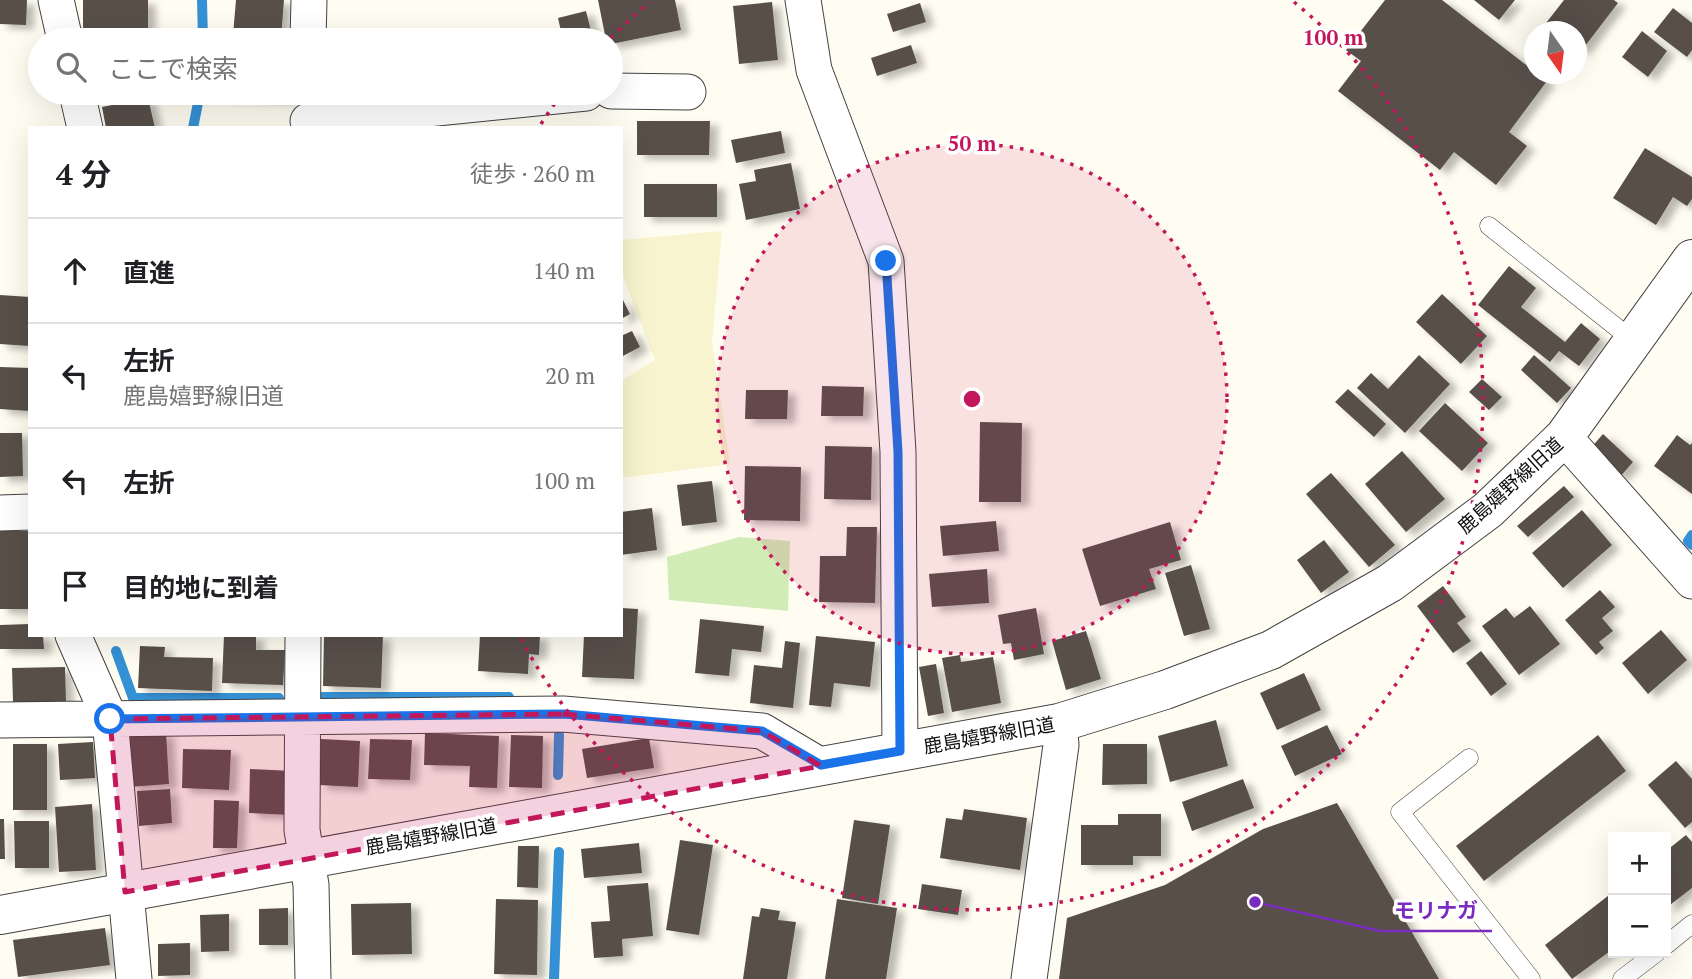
<!DOCTYPE html>
<html lang="ja">
<head>
<meta charset="utf-8">
<style>
	body { margin:0; font-family:"PT Serif","Noto Sans JP",serif; background:#f6f6f6; color:#202124 }
	.controls { position:absolute; right:21px; bottom:21px; display:grid; overflow:hidden; border-radius:0px; box-shadow:0 7px 28px #0002 }
	.controls button { width:63px; height:63px; display:grid; place-items:center; padding:0; border:0; border-bottom:2px solid #e0e0e0; background:#fff; color:#202124; font:35px sans-serif }
	.compass { position:absolute; left:1524px; top:21px; width:63px; height:63px; border-radius:50%; background:#fff; box-shadow:0 7px 28px #0002; rotate:166deg }
	.stop { position:absolute; width:21px; height:21px; margin:-16px; border:5px solid #1a73e8; border-radius:50%; background:#fff }
	.stop.end { background:#1a73e8; border-color:#fff; box-shadow:0 2px 7px #0008 }
	.list { margin:0; padding:0; list-style:none }
	h2 { display:flex; justify-content:space-between; align-items:center; height:91px; margin:0; padding:0 28px; font-size:30px }
	h2 small { font-size:23px; font-weight:400; color:#757577 }
	.list li { display:grid; grid-template-columns:46px 1fr auto; gap:21px; align-items:center; box-sizing:border-box; height:105px; padding:0 28px; border-top:2px solid #e0e0e0 }
	.list b { display:block; font-size:26px; white-space:nowrap }
	.list p { margin:0; font-size:23px; white-space:nowrap; color:#757577 }
	.list em { font-size:23px; font-style:normal; color:#757577 }
	.icon { flex:none; width:38px; height:38px; fill:none; stroke:currentColor; stroke-width:2; stroke-linecap:round; stroke-linejoin:round }
	.map { position:relative; flex:none; width:1692px; height:979px; overflow:hidden }
	.search { position:absolute; background:#fff; box-shadow:0 7px 28px #0002; left:28px; top:28px; width:595px; height:77px; display:flex; align-items:center; gap:18px; box-sizing:border-box; padding:0 24px; border-radius:38px; color:#757577; font-size:26px }
	.panel { position:absolute; background:#fff; box-shadow:0 7px 28px #0002; left:28px; top:126px; width:595px; height:511px; border-radius:0px }
	.map>svg:first-child { display:block }
	.farmland { fill:#f7f4cf }
	.green { fill:#d2ecb8 }
	.lines { fill:none; stroke-linecap:round; stroke-linejoin:round }
	.stream { stroke:#3591d5; stroke-width:10 }
	.building { fill:#58504a; filter:url(#shadow) }
	.service-casing { stroke:#424242; stroke-width:19 }
	.minor-casing { stroke:#424242; stroke-width:37 }
	.tertiary-casing { stroke:#424242; stroke-width:40 }
	.service { stroke:#fff; stroke-width:18 }
	.minor { stroke:#fff; stroke-width:35 }
	.tertiary { stroke:#fff; stroke-width:38 }
	.route { stroke:#1a73e8; stroke-width:9 }
	.marked { fill:#c2185b; fill-opacity:0.2; stroke:#c2185b; stroke-width:5; stroke-dasharray:14 9; stroke-linejoin:round }
	.ring { fill:none; stroke:#c2185b; stroke-width:3.5; stroke-dasharray:3.5 7 }
	.labels { text-anchor:middle; stroke-width:7; stroke-linejoin:round; paint-order:stroke }
	.street-label { font-size:19px; fill:#0f0f0f; stroke:#fff }
	.centre { fill:#c2185b; stroke:#fff; stroke-width:3.5 }
	.ring-label { font-size:21px; text-anchor:middle; font-weight:bold; fill:#c2185b; stroke:#fff; stroke-width:7; stroke-linejoin:round; paint-order:stroke }
	.leader { fill:none; stroke:#7b2cbf; stroke-width:2.5 }
	.callout-dot { fill:#7b2cbf; stroke:#fff; stroke-width:2.5 }
	.callout-label { font-size:21px; text-anchor:middle; font-weight:bold; fill:#7b2cbf; stroke:#fff; stroke-width:7; stroke-linejoin:round; paint-order:stroke }
</style>
</head>
<body>
<div class="map">
<svg width="1692" height="979" viewBox="0 0 1692 979">
	<defs>
		<filter id="shadow"><feDropShadow dx="8" dy="4.5" stdDeviation="3.5" flood-color="#0004"/></filter>
	</defs>
	<rect width="100%" height="100%" fill="#fffdf1"/>
	<path class="farmland" d="M722 231 712 342 730 464 621 478V381L655 360 621 271V240Z"/>
	<path class="green" d="M739 537 790 541 788 611 669 600 667 557Z"/>
	<g class="lines">
		<path class="stream" d="M202 0 203 40
			M193 128 200 93
			M1692 535 1688 541 1692 545
			M116 651 133 698H279
			M322 697H509
			M558 775 559 735
			M554 979 559 852"/>
	</g>
	<path class="building" d="M0 0H27L26 25 0 24Z
		M83 0H148V30L83 29Z
		M236 0H284L281 38 233 35Z
		M598 0H675L681 30 611 44V40H606Z
		M1385 0H1442L1547 81 1509 132 1527 146 1496 185 1454 152 1440 170 1338 91 1361 61 1346 50Z
		M1474 0H1515L1499 20Z
		M1564 0H1614L1618 3 1582 50 1576 46V32H1558L1546 23Z
		M772 2 778 60 739 64 733 6Z
		M920 3 926 22 893 32 887 14Z
		M1673 8 1692 23V50L1687 57 1654 32Z
		M586 11 592 35 563 40 558 18Z
		M1642 31 1667 51 1648 77 1622 57Z
		M911 45 917 63 877 76 871 58Z
		M220 93H288V99L220 96Z
		M148 98 155 128H106L102 107Z
		M637 121H710L709 155H637Z
		M781 131 785 153 736 163 731 140Z
		M1645 148 1692 177V199L1687 206 1673 197 1656 225 1613 198Z
		M791 163 800 209 746 220 739 184 756 181 754 170Z
		M644 184H717V217H644Z
		M1509 266 1536 288 1521 307 1565 342 1581 323 1600 339 1579 366 1559 351 1550 362 1478 305Z
		M1442 294 1487 336 1461 364 1416 322Z
		M0 295 30 297V346L0 344Z
		M621 296 630 314 621 319Z
		M632 331 640 347 621 357V336Z
		M1419 355 1450 384 1405 433 1357 388 1371 373 1388 389Z
		M1534 355 1571 388 1557 403 1521 370Z
		M0 367 30 368V411L0 409Z
		M1482 379 1502 397 1489 410 1469 392Z
		M822 386 864 387 863 416H821Z
		M1348 389 1386 424 1374 437 1335 402Z
		M746 390H788L787 419H745Z
		M1445 403 1488 443 1462 471 1419 431Z
		M980 422 1022 423 1021 502H979Z
		M0 433H22L23 476 0 477Z
		M1603 434 1633 462 1619 478 1589 450Z
		M1677 435 1690 445 1692 443V494L1654 466Z
		M825 446 872 447 871 500 824 499Z
		M1402 451 1445 499 1406 532 1365 484Z
		M745 466 801 467 800 521 744 520Z
		M1331 473 1395 545 1369 567 1306 494Z
		M712 481 717 522 682 526 677 485Z
		M1564 486 1574 497 1528 537 1517 526Z
		M652 508 657 550 621 555V512Z
		M1582 510 1612 545 1563 588 1532 553Z
		M996 521 999 551 943 556 940 526Z
		M1170 522 1181 560 1149 569 1156 589 1100 606 1082 549Z
		M847 527H877L875 603 819 602 820 556H846Z
		M0 531H30V609H0Z
		M1324 540 1349 572 1321 593 1297 560Z
		M1191 565 1210 629 1184 636 1165 573Z
		M987 569 989 603 932 607 929 574Z
		M1443 586 1466 617 1457 623 1471 641 1453 653 1417 606Z
		M1600 590 1615 607 1602 618 1613 631 1599 642 1604 648 1596 655 1565 620Z
		M1530 606 1560 644 1519 675 1482 626 1506 608 1514 618Z
		M621 608 638 609 634 679 582 677 584 635H621Z
		M1036 608 1044 654 1014 660 1011 643 1003 644 998 615Z
		M700 619 764 626 761 652 732 649 729 676 695 673Z
		M30 624V635H43L44 649H0V625Z
		M1661 630 1687 660 1648 694 1622 663Z
		M1086 631 1101 679 1066 690 1052 641Z
		M224 635H256V650H285L283 685 222 683Z
		M324 635H383L381 688 323 686Z
		M480 635H540L539 655 529 654 528 674 478 671Z
		M816 636 875 642 870 687 834 683 831 707 809 705Z
		M785 641 800 643 793 708 750 703 754 665 782 668Z
		M140 646 165 647 164 657 213 658 212 691 138 688Z
		M1481 651 1507 684 1491 696 1466 663Z
		M960 655 961 662 993 657 1001 703 952 712 942 658Z
		M936 664 944 713 928 716 919 667Z
		M65 667 66 702H13L12 668Z
		M1304 673 1321 710 1277 730 1260 693Z
		M1216 720 1228 766 1170 782 1158 736Z
		M1327 725 1342 754 1295 776 1281 746Z
		M166 732 169 784 129 787 125 735Z
		M425 733 499 736 497 788 469 787 470 766 424 765Z
		M511 735 543 736 542 788 509 787Z
		M1598 735 1626 771 1484 881 1456 846Z
		M649 738 654 768 587 778 582 749Z
		M321 739 360 741 358 787 319 785Z
		M370 739 412 740 410 780 368 779Z
		M93 742 95 778 60 780 58 744Z
		M13 744H47V810H13Z
		M1103 744H1147V784L1102 785Z
		M183 749 231 750 229 790 182 788Z
		M1676 761 1692 779V822L1685 828 1648 785Z
		M250 769 293 771 291 815 249 813Z
		M1243 779 1254 808 1192 831 1182 802Z
		M170 789 172 823 139 826 137 791Z
		M214 800 239 801 237 848H213Z
		M1337 803 1439 979H1059L1067 918 1165 885 1263 829Z
		M92 804 96 870 59 872 55 807Z
		M964 809 1027 818 1020 870 940 858 946 818 962 820Z
		M1118 814H1161V856H1133V865H1081V825H1118Z
		M0 819H4L5 859H0Z
		M854 820 890 825 878 904 842 898Z
		M14 821H49V868H15Z
		M1686 835 1692 842V888L1666 908V851Z
		M680 840 713 845 699 935 666 930Z
		M639 843 642 873 584 878 581 849Z
		M518 846H539L538 888 517 887Z
		M648 883 653 936 622 939 623 956 594 958 591 922 610 921 607 886Z
		M922 884 962 890 958 915 918 909Z
		M1613 892V949L1572 979 1545 945Z
		M496 899 538 900 537 975 494 974Z
		M837 899 897 908 886 979H825Z
		M411 903 412 954 352 955 351 904Z
		M288 908V945H259V909Z
		M761 908 780 911 778 920 796 922 787 979H743L752 916 759 917Z
		M229 914V951L201 952 200 915Z
		M105 928 110 965 18 977 13 940Z
		M190 943V975L158 976V944Z"/>
	<g class="lines">
		<g class="service-casing">
			<path id="service" d="M1489 226 1635 342
				M1469 758 1400 812 1531 979
				M1666 945 1692 924
				M1622 979 1656 953"/>
		</g>
		<g class="minor-casing">
			<path id="minor" d="M56 0 65 40
				M803 0 814 70 886 261 898 452 900 751
				M308 40 309 0
				M611 91 688 92
				M77 93 85 128
				M308 121 586 93
				M1564 437 1692 581
				M0 513 30 512
				M73 635 110 719 134 979
				M303 635 302 830 311 885 313 979
				M0 720 563 714 762 731 821 766
				M1029 979 1061 745 1059 723"/>
		</g>
		<g class="tertiary-casing">
			<path id="tertiary" d="M0 915 1059 723 1165 690 1271 650 1390 583 1488 510 1564 437 1692 259"/>
		</g>
		<use href="#service" class="service"/>
		<use href="#minor" class="minor"/>
		<use href="#tertiary" class="tertiary"/>
	</g>
	<g class="lines">
		<path class="route" d="M110 719 564 714 762 731 821 765 900 751 898 452 886 261"/>
	</g>
	<path class="marked" d="M563 714 762 731 821 766 125 892 110 719Z"/>
	<circle cx="972" cy="399" r="255" fill="#c2185b" fill-opacity=".12"/>
	<g class="ring">
		<circle cx="972" cy="399" r="255"/>
		<path d="M541 124A511 511 0 0 1 561 95M611 38A511 511 0 0 1 650 2M1294 2A511 511 0 1 1 521 639"/>
	</g>
	<g class="labels">
		<g class="street-label">
			<text transform="translate(1510 485) rotate(-42)" y="7">鹿島嬉野線旧道</text>
			<text transform="translate(989 735) rotate(-10)" y="7">鹿島嬉野線旧道</text>
			<text transform="translate(431 836) rotate(-10)" y="7">鹿島嬉野線旧道</text>
		</g>
	</g>
	<circle cx="972" cy="399" r="10" class="centre"/>
	<g class="ring-label">
		<text x="1333" y="45">100 m</text>
		<text x="972" y="151">50 m</text>
	</g>
	<path class="leader" d="M1255 902L1380 931H1492"/>
	<circle class="callout-dot" cx="1255" cy="902" r="7"/>
	<g class="callout-label">
		<text x="1436" y="918">モリナガ</text>
	</g>
</svg>
<div class="controls">
<button>+</button>
<button>−</button>
</div>
<svg class="compass" viewBox="-18 -18 36 36"><path d="M0-13l5 13h-10z" fill="#e53935"/><path d="M0 13l5-13h-10z" fill="#757577"/></svg>
<div class="stop" style="left:110px;top:719px"></div>
<div class="stop end" style="left:886px;top:261px"></div>
<div class="search"><svg class="icon" aria-label="search" viewBox="0 0 24 24"><circle cx="10" cy="10" r="6"/><path d="M15 15l6 6"/></svg>ここで検索</div>
<section class="panel">
<h2>4 分<small>徒歩 · 260 m</small></h2>
<ul class="list">
<li><svg class="icon" aria-label="ahead" viewBox="0 0 24 24"><path d="M12 20V5M6 11l6-6 6 6"/></svg><div><b>直進</b></div><em>140 m</em></li>
<li><svg class="icon" aria-label="left" viewBox="0 0 24 24"><path d="M17 20v-9H6M10 6l-5 5 5 5"/></svg><div><b>左折</b><p>鹿島嬉野線旧道</p></div><em>20 m</em></li>
<li><svg class="icon" aria-label="left" viewBox="0 0 24 24"><path d="M17 20v-9H6M10 6l-5 5 5 5"/></svg><div><b>左折</b></div><em>100 m</em></li>
<li><svg class="icon" aria-label="arrive" viewBox="0 0 24 24"><path d="M6 21V4h12l-3 4 3 4H6"/></svg><div><b>目的地に到着</b></div></li>
</ul>
</section>
</div>
</body>
</html>
